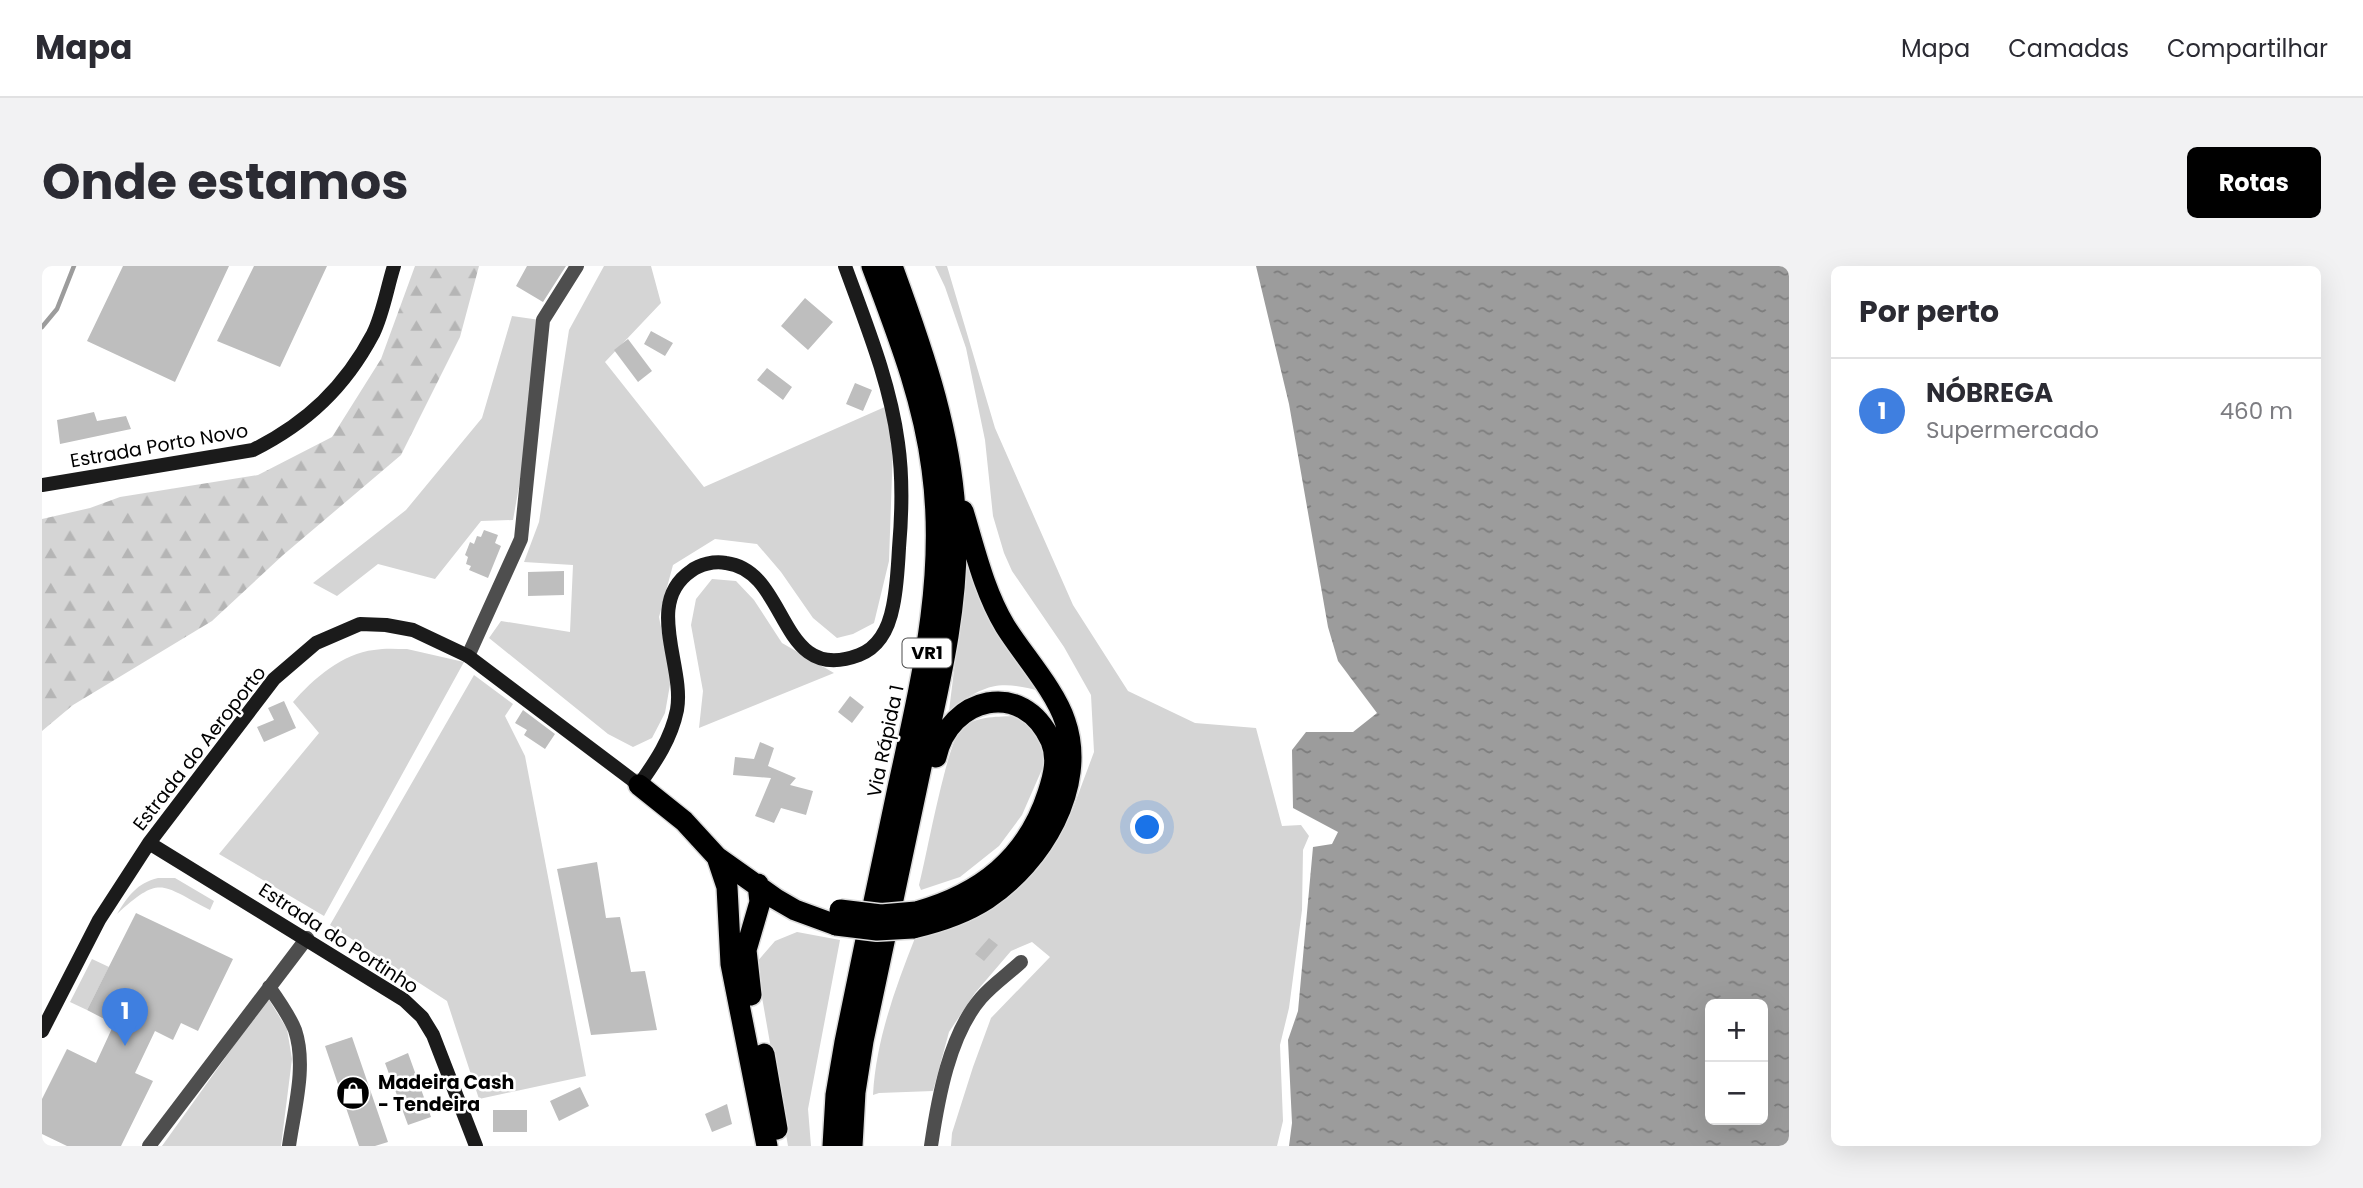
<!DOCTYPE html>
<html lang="pt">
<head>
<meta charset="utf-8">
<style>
	body { margin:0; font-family:Poppins,sans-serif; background:#f2f2f3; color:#2b2b33 }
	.controls { position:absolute; right:21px; bottom:21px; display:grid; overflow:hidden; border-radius:10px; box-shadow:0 7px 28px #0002 }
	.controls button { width:63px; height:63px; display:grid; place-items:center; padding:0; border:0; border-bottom:2px solid #e1e1e2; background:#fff; color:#2b2b33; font:35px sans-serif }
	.you { position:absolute; left:1106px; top:562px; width:24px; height:24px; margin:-18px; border:5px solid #fff; border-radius:50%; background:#1a73e8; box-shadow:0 0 0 10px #1a73e833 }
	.badge { display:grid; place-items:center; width:46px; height:46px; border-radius:50%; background:#000; color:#fff; font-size:23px; font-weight:700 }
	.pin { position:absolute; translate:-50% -58px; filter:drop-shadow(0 2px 4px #0008) }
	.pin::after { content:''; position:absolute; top:37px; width:24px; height:21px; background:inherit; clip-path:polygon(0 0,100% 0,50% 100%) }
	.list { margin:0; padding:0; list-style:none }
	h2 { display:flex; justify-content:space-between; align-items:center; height:91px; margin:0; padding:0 28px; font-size:30px }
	h2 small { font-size:23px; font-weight:400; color:#7c7c81 }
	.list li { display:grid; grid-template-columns:46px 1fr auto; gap:21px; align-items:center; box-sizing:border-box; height:105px; padding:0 28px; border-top:2px solid #e1e1e2 }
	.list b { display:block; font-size:26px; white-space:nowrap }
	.list p { margin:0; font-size:23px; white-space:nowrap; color:#7c7c81 }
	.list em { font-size:23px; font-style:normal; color:#7c7c81 }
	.map { position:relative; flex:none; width:1747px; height:880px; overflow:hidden; border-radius:10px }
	header { display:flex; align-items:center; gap:42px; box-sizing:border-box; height:98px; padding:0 35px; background:#fff; border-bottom:2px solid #e1e1e2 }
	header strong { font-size:33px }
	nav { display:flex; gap:38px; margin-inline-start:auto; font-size:24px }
	.intro { display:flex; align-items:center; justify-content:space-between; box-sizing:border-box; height:168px; padding:0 42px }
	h1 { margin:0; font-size:49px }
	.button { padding:18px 32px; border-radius:10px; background:#000; color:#fff; font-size:24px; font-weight:700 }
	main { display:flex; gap:42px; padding:0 42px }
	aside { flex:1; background:#fff; border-radius:10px; box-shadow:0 7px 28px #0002 }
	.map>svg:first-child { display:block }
	.green { fill:#d5d5d5 }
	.forest { fill:url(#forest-firs) }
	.water { fill:url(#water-ripples); fill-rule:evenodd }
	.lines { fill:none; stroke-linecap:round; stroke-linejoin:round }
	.stream { stroke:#9c9c9c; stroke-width:4.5 }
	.building { fill:#bebebe }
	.highway-casing { stroke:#dbdbdb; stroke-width:24 }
	.street { stroke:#4e4e4e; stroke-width:14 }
	.secondary { stroke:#1b1b1b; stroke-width:14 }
	.highway { stroke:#000; stroke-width:21 }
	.highway-bridge-casing { stroke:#dbdbdb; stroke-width:24; stroke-linecap:butt }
	.highway-bridge { stroke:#000; stroke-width:21 }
	.labels { text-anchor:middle; stroke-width:5; stroke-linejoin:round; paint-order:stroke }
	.shield { fill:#fff; stroke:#4c4c4c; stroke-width:2 }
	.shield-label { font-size:18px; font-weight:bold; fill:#000 }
	.street-label { font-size:19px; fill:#000; stroke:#fff }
	.poi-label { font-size:19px; font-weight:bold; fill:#000; stroke:#fff; text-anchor:start }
</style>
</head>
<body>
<header>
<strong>Mapa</strong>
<nav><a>Mapa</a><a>Camadas</a><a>Compartilhar</a></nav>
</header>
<div class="intro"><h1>Onde estamos</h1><a class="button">Rotas</a></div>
<main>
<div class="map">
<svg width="1747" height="880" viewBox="0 0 1747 880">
	<defs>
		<pattern id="forest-firs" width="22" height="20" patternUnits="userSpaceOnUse" patternTransform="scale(1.75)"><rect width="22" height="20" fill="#d5d5d5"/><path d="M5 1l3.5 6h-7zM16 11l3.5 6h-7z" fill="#b5b5b5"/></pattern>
		<pattern id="water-ripples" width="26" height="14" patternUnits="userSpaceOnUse" patternTransform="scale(1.75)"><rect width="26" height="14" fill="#9c9c9c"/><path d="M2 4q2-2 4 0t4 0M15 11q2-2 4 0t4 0" fill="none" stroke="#7d7d7d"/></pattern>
	</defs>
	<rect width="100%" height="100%" fill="#fff"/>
	<path class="green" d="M562 0H609L619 37 563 96 662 221 845 140 851 180 847 295 832 357 811 368 795 372 771 352 739 306 715 278 673 273 631 299 617 351 629 413 623 447 610 472 591 481 566 468 447 372 459 355 528 366 531 299 482 296 497 256 527 64Z
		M893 0H905L953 162 1031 339 1086 425 1153 457 1214 462 1240 560 1259 559 1267 570 1261 584 1260 644 1247 742 1238 779 1241 855 1235 880H909L910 867 931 801 949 752 1008 691 990 676 969 685 933 727 907 766 891 825 837 827 831 829C834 774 853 723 873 672L885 670 918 653 996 594 1030 545 1052 486 1049 429 1022 381 970 305 962 287 951 250 943 174 924 82 903 21Z
		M470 50 498 54 489 153 471 254 439 255 393 313 336 298 295 330 271 317 364 244 440 152Z
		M926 291 1002 426C957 414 944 417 907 445Z
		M670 313 694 315 712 334 740 377 792 407 657 462 661 425 649 359 654 333Z
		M365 383 422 396 282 650 177 588 277 467 251 436C271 413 301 387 332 384 343 382 354 383 365 383Z
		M432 409 471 438 463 450 483 490 544 810 437 833 405 735 288 659Z
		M970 450 993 460 1002 476 1001 501 980 549 957 580 918 611 879 624 877 619C884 593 905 476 919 463 932 450 954 451 970 450Z
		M116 612H133L172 635 168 644C119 619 119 608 75 648 86 630 95 617 116 612Z
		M755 666 798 674 766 843 769 880H746L714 697 733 675Z
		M50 693 67 701 45 744 28 736Z
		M226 732 245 763 250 793 239 880H120Z"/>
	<path class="forest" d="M373 0H437L418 71 359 189 240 290 170 355 31 439 0 465V253L48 242 78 231 216 209 290 171 339 93Z"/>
	<path class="water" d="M1214 0H1747V880H1247L1250 857 1246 774 1256 745 1271 581 1290 578 1296 566 1251 542 1250 484 1264 466H1311L1335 447 1296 395 1286 361 1247 138ZM1668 738H1721V854H1668Z"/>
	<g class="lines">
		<path class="stream" d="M0 61 15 43 32 0"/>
	</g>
	<path class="building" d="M81 0H187L133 116 45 75Z
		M212 0H285L238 101 175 75Z
		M485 0H524L501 36 474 20Z
		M763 32 791 56 766 84 739 60Z
		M609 65 631 77 623 90 602 78Z
		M586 73 610 105 596 116 572 84Z
		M725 102 750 121 741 134 715 114Z
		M813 117 830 124 821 145 804 138Z
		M52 146 55 155 84 150 89 163 18 178 15 154Z
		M442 264 456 269 453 277 459 280 446 312 427 304 429 300 424 298 426 291 423 289 428 276 432 278 435 270 439 271Z
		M522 305V329L486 330V306Z
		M808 430 822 441 810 457 796 446Z
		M242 435 254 462 222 476 215 461 232 454 226 442Z
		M481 444 513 468 503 483 482 469 485 464 473 457Z
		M718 476 732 482 726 500 754 512 748 519 771 525 764 549 739 542 732 557 713 550 729 512 691 509 693 491 712 493Z
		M555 596 564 652 578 651 589 706 603 705 615 764 549 769 515 603Z
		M94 647 191 693 156 765 139 757 131 774 113 765 93 807 111 815 79 880H25L0 868V833L25 783 54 797 72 758 45 744Z
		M947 672 956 679 942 695 933 688Z
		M310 771 346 876 333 880H317L283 780Z
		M366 787 389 851 366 859 343 797Z
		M538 821 547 840 517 855 508 835Z
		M685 838 690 858 670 866 663 848Z
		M451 844H485V866H451Z"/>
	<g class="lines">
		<g class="highway-casing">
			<path id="highway" d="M597 519 642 555 675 591 734 633 753 644 794 659
				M675 591 685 621 689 698 725 880
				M874 646C939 628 985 592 1006 527 1012 509 1016 492 1009 475 981 412 907 431 894 491
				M871 662C897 656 922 648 945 633 999 597 1046 521 1023 455 1013 424 981 389 963 360 942 325 933 284 921 245
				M709 729 704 684 718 636 716 618
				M722 788 735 863
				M791 880 794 829 803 776C820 691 838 607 856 522 879 416 905 312 890 203 881 132 855 67 830 0
				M810 880 813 826 821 775C840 684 860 592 879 501 896 423 916 346 914 266 912 173 882 87 850 0"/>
		</g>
		<path class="street" d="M426 390 479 273 501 54 535 0
			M227 721C237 735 247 749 253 764 265 800 252 844 247 880
			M107 880 265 672
			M889 880C896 833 907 769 939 732 950 719 966 708 979 696"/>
		<path class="secondary" d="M0 219 211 184C265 157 303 121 331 68 341 48 345 22 352 0
			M107 577 362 734 380 751 391 769 434 880
			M0 765 57 654 107 577 232 413 274 377 318 358 344 359 371 364 426 390 597 519C614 495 629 473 635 444 643 400 602 337 649 305 658 298 672 295 684 297 748 305 735 420 817 389 838 381 847 361 851 340 855 321 856 301 857 282 860 247 861 212 856 177 848 116 824 58 803 0"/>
		<use href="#highway" class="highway"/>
		<g class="highway-bridge-casing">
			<path id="highway-bridge" d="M798 644 839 649 874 646
				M794 659 835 664 871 662"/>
		</g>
		<use href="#highway-bridge" class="highway-bridge"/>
	</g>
	<defs>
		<g id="shop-disc" transform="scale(1.75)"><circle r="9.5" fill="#000" stroke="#fff"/><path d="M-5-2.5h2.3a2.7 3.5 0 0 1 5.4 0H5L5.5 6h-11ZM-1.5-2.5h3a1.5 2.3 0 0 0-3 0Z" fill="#fff"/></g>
	</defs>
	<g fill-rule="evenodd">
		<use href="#shop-disc" x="311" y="827"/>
	</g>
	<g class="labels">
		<rect class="shield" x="860.5" y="372.5" width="49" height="29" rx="5"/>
		<g class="shield-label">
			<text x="885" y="393">VR1</text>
		</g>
		<g class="street-label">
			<text transform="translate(117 179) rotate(-10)" y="7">Estrada Porto Novo</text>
			<text transform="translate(843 475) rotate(-78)" y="7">Via Rápida 1</text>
			<text transform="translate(157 482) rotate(-52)" y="7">Estrada do Aeroporto</text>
			<text transform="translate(297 672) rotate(33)" y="7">Estrada do Portinho</text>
		</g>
		<g class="poi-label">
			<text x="336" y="823">Madeira Cash<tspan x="336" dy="22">- Tendeira</tspan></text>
		</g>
	</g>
</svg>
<div class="controls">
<button>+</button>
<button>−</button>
</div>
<div class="you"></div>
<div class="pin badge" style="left:83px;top:780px;background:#3f7fe0">1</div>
</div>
<aside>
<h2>Por perto<small></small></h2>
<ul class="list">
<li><span class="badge" style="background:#3f7fe0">1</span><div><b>NÓBREGA</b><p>Supermercado</p></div><em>460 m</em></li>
</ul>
</aside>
</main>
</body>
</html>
